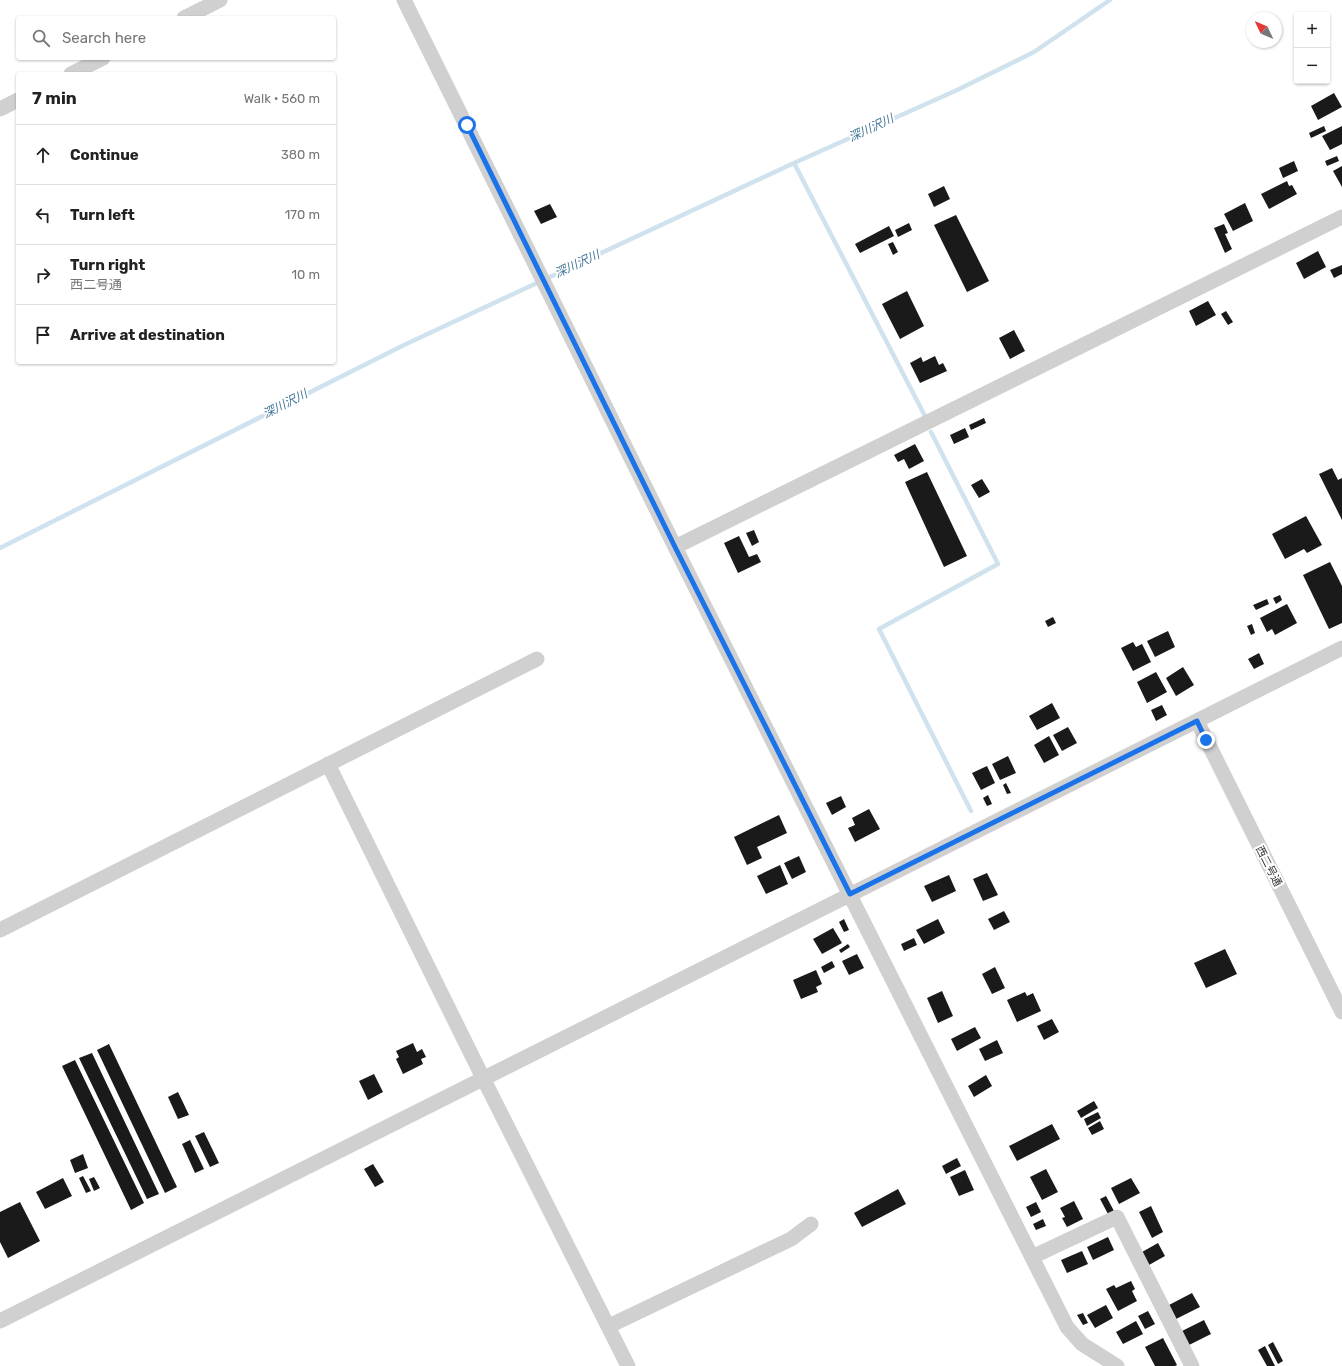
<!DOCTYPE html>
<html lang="en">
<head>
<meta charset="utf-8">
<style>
	body { margin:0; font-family:Rubik,"Noto Sans JP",sans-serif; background:#f6f6f6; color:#222 }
	.controls { position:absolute; right:12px; top:12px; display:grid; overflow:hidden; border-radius:4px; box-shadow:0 1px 3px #0004 }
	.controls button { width:36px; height:36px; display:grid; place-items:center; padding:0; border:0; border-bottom:1px solid #e0e0e0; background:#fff; color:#222; font:20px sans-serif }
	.compass { position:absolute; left:1246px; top:12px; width:36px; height:36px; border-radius:50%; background:#fff; box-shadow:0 1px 3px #0004; rotate:314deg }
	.stop { position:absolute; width:12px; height:12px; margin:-9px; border:3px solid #1a73e8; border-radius:50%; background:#fff }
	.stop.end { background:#1a73e8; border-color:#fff; box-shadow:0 1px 4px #0008 }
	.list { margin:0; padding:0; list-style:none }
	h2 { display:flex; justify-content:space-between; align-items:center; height:52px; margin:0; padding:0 16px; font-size:17px }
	h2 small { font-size:13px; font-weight:400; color:#767676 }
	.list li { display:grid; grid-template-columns:26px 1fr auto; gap:12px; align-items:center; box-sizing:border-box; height:60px; padding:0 16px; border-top:1px solid #e0e0e0 }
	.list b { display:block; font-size:15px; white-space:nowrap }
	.list p { margin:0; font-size:13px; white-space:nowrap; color:#767676 }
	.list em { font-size:13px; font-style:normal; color:#767676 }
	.icon { flex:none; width:22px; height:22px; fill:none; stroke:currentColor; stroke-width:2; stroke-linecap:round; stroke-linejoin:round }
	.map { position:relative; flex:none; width:1342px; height:1366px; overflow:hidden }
	.search { position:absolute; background:#fff; box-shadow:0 1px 3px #0004; left:16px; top:16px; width:320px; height:44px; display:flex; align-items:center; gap:10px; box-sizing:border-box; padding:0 14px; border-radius:4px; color:#767676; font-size:15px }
	.panel { position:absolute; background:#fff; box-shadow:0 1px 3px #0004; left:16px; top:72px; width:320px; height:292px; border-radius:4px }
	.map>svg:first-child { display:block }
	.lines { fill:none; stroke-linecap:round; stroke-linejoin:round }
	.stream { stroke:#cfe2ee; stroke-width:4.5 }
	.building { fill:#1a1a1a }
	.minor { stroke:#d0d0d0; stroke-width:15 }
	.route { stroke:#1a73e8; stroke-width:5 }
	.labels { text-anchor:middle; stroke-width:4; stroke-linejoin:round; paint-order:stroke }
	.street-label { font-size:11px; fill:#333; stroke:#fff }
	.water-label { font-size:12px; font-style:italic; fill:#3f7597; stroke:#fff }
</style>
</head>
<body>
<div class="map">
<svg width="1342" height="1366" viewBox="0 0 1342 1366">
	<rect width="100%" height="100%" fill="#fff"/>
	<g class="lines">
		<path class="stream" d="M794 163 925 416
			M931 432 998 564 879 629 971 811
			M0 548 404 345 794 163 955 91 1034 52 1110 0"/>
	</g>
	<path class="building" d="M1334 93 1342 107 1318 120 1311 106Z
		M1324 126 1326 131 1311 138 1309 133Z
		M1342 126V144L1330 150 1322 136Z
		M1337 156 1339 161 1327 166 1325 161Z
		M1294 161 1298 171 1283 178 1279 168Z
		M1342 166V187L1333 171Z
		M1287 181 1289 186 1292 185 1297 194 1269 209 1261 194Z
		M944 186 950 199 934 207 928 194Z
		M1245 203 1253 221 1233 231 1224 214Z
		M550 204 557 217 541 224 534 211Z
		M956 215 989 281 967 292 934 225Z
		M909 223 912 230 898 237 895 230Z
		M1224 224 1228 233 1225 234 1232 249 1225 253 1214 228Z
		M889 226 894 236 860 253 855 244Z
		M893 242 898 252 893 255 888 244Z
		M1318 251 1326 267 1304 279 1296 263Z
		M1342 265V274L1334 278 1330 270Z
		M907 291 924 326 900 339 882 304Z
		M1208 301 1216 315 1196 326 1189 311Z
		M1226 311 1233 322 1228 325 1221 314Z
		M1014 330 1025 351 1010 359 999 338Z
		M935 356 939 365 943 363 947 371 920 383 910 363 921 357 923 362Z
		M984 418 986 423 971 430 969 425Z
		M965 428 969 437 954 444 950 435Z
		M915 444 924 461 909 469 904 459 898 462 894 455Z
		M1332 468 1338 480 1342 478V520L1319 474Z
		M927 472 967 556 944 567 905 482Z
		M982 479 990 492 979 498 971 485Z
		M1306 516 1322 545 1307 553 1304 549 1285 559 1272 534Z
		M754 530 759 542 752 546 746 533Z
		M739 536 749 557 757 554 761 562 738 573 724 543Z
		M1330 562 1342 586V623L1329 629 1303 575Z
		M1280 595 1282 600 1276 604 1273 598Z
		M1267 599 1269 604 1256 610 1253 605Z
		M1287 604 1297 623 1275 635 1272 629 1267 632 1260 618Z
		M1053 617 1056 623 1048 627 1045 621Z
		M1252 624 1255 633 1251 635 1247 626Z
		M1168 631 1175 647 1155 657 1147 641Z
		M1133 642 1136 647 1142 644 1151 662 1133 671 1121 648Z
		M1259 653 1264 664 1254 669 1248 659Z
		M1183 667 1194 685 1176 696 1166 678Z
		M1156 672 1167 692 1147 703 1137 682Z
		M1052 703 1060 718 1037 730 1029 716Z
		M1162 705 1167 715 1156 721 1151 710Z
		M1068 727 1077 743 1062 751 1053 735Z
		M1049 736 1059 755 1044 763 1034 745Z
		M1008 756 1016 773 1000 780 992 764Z
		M987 766 995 783 981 790 972 773Z
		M1006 783 1011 793 1007 794 1003 785Z
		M988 795 992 804 987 806 983 798Z
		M841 796 846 807 832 815 826 803Z
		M869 809 880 829 855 842 848 828 855 825 852 818Z
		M779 815 787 833 757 847 762 858 747 865 734 837Z
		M799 856 806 872 792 879 784 863Z
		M780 865 788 884 766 894 757 876Z
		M987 873 998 895 983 901 973 879Z
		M949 875 956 891 932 902 924 886Z
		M1004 911 1010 922 994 930 988 919Z
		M844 919 849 930 844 932 839 922Z
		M938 919 945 933 924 944 916 930Z
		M833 928 842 943 822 954 813 939Z
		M914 938 917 945 904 951 901 944Z
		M848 944 850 947 841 953 839 950Z
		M1225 949 1237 974 1206 988 1194 963Z
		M857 954 864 968 849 975 842 961Z
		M832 961 835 967 824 973 821 967Z
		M995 967 1005 988 992 994 982 974Z
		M816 970 822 984 816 987 818 992 801 999 793 980Z
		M942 991 953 1016 938 1023 927 998Z
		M1025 992 1027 996 1033 993 1041 1011 1017 1022 1007 1000Z
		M1052 1019 1059 1032 1044 1040 1037 1026Z
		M975 1027 981 1038 957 1051 951 1039Z
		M997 1040 1003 1053 985 1061 979 1049Z
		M413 1043 417 1052 422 1049 426 1057 421 1059 423 1064 403 1074 396 1059 399 1057 396 1051Z
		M109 1044 177 1187 165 1193 97 1050Z
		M92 1053 159 1194 147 1199 79 1058Z
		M75 1060 144 1203 131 1210 62 1066Z
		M374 1074 383 1092 368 1100 359 1081Z
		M986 1075 992 1086 974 1097 968 1086Z
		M178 1092 189 1115 178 1119 168 1097Z
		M1094 1101 1098 1108 1081 1118 1077 1111Z
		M1098 1112 1101 1118 1087 1126 1084 1119Z
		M1100 1121 1104 1129 1092 1135 1088 1128Z
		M1052 1124 1060 1139 1017 1161 1009 1146Z
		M204 1132 219 1163 210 1167 195 1136Z
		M190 1140 204 1169 195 1173 182 1144Z
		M83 1154 88 1168 75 1173 70 1160Z
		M957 1158 961 1166 946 1174 942 1166Z
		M373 1164 384 1182 375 1187 364 1169Z
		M1046 1169 1058 1192 1042 1200 1030 1177Z
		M965 1170 974 1190 959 1196 950 1177Z
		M83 1176 91 1191 86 1193 79 1178Z
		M94 1177 100 1188 94 1191 89 1179Z
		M63 1178 72 1196 45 1209 36 1192Z
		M1131 1178 1140 1193 1119 1204 1111 1188Z
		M898 1189 906 1204 862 1227 854 1213Z
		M1106 1196 1114 1211 1108 1214 1100 1199Z
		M1074 1201 1083 1219 1067 1227 1062 1218 1065 1217 1060 1208Z
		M20 1202 40 1241 8 1258 0 1242V1212Z
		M1036 1202 1041 1212 1031 1217 1026 1207Z
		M1151 1206 1163 1232 1152 1238 1139 1212Z
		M1043 1219 1046 1226 1036 1230 1033 1224Z
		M1108 1237 1114 1250 1093 1260 1087 1247Z
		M1158 1243 1165 1256 1149 1265 1142 1252Z
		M1082 1251 1088 1264 1067 1273 1061 1260Z
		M1131 1281 1135 1289 1132 1291 1137 1301 1118 1311 1106 1289 1114 1285 1116 1288Z
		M1192 1293 1200 1307 1176 1319 1169 1305Z
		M1106 1305 1113 1318 1095 1328 1087 1315Z
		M1148 1311 1155 1324 1145 1329 1138 1316Z
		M1083 1313 1088 1323 1083 1325 1077 1315Z
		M1204 1320 1211 1334 1189 1345 1182 1331Z
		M1136 1321 1143 1334 1123 1344 1116 1332Z
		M1163 1338 1177 1365 1175 1366H1155L1145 1347Z
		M1273 1342 1283 1361 1278 1364 1268 1345Z
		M1265 1346 1275 1366H1267L1258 1350Z"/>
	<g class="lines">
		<path class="minor" d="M404 0 675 547 1067 1327 1082 1344 1117 1366
			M184 18 220 0
			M71 74 103 58
			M0 109 18 100
			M675 547 1342 217
			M1197 721 1342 1012
			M328 764 483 1078 628 1366
			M0 930 537 659
			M1032 1257 1117 1217 1192 1366
			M0 1321 1342 648
			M609 1326 791 1239 811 1224"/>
	</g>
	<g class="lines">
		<path class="route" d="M467 125 675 547 850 894 1197 721 1206 740"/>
	</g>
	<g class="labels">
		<g class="street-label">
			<text transform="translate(1269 866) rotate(63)" y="4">西二号通</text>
		</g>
		<g class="water-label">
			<text transform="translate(871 128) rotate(-25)" y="4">深川沢川</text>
			<text transform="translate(577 264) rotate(-25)" y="4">深川沢川</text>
			<text transform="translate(285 404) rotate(-27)" y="4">深川沢川</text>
		</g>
	</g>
</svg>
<div class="controls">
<button>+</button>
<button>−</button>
</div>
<svg class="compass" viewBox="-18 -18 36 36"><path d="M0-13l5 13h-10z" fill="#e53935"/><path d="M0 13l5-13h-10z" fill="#767676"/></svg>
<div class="stop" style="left:467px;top:125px"></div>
<div class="stop end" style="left:1206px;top:740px"></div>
<div class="search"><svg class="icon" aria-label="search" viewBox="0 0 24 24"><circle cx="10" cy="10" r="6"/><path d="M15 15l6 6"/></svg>Search here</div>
<section class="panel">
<h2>7 min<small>Walk · 560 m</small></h2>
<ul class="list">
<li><svg class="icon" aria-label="ahead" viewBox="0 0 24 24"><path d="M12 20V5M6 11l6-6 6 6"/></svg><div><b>Continue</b></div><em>380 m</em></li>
<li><svg class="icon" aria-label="left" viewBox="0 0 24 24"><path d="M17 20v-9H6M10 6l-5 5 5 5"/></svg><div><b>Turn left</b></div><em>170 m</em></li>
<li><svg class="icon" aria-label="right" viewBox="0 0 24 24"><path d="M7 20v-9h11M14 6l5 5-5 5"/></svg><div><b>Turn right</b><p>西二号通</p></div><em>10 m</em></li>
<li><svg class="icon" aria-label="arrive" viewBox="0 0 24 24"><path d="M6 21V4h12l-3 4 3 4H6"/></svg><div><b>Arrive at destination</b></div></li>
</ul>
</section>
</div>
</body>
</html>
